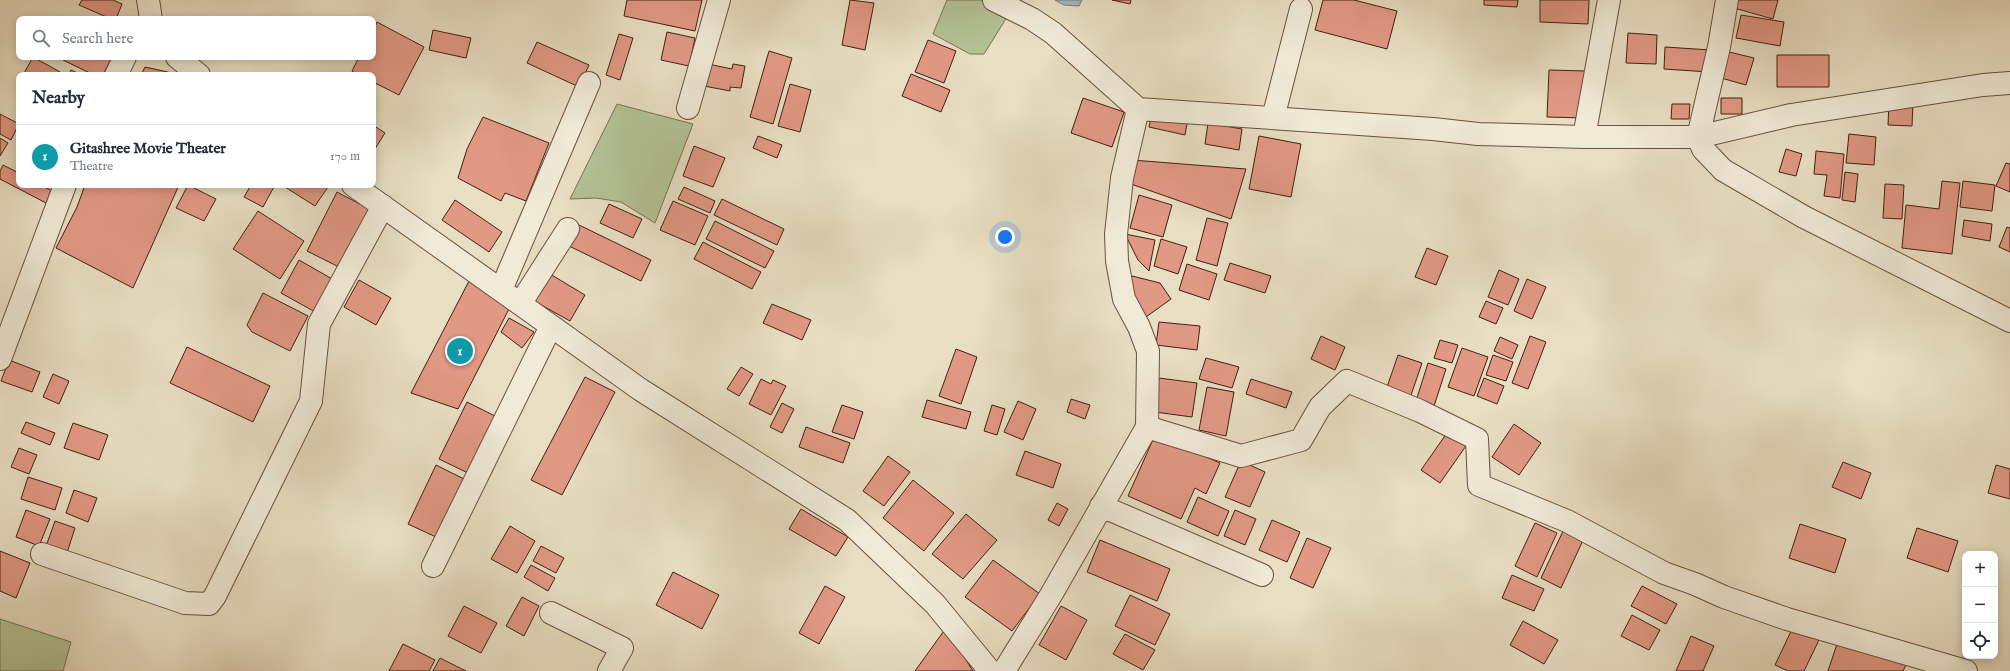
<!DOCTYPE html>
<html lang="en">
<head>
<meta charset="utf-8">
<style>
	body { margin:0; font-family:"IM FELL English",serif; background:#f2f2f3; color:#1f2937 }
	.controls { position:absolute; right:12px; bottom:12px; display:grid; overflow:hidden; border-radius:8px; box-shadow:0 2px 10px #0003 }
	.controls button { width:36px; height:36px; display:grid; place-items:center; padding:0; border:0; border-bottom:1px solid #e0e1e3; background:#fff; color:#1f2937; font:20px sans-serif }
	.you { position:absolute; left:1005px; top:237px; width:14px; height:14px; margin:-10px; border:3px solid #fff; border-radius:50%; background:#1a73e8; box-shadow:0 0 0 6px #1a73e833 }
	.badge { display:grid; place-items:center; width:26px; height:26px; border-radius:50%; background:#db2777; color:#fff; font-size:13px; font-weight:700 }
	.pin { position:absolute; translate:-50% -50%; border:2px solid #fff; box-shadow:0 1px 4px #0006 }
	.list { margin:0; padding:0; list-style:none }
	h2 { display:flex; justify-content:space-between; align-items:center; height:52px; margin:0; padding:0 16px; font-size:17px }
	h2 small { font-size:13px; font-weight:400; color:#747a83 }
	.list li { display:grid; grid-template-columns:26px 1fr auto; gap:12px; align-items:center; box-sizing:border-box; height:64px; padding:0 16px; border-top:1px solid #e0e1e3 }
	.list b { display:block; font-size:15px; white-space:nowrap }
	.list p { margin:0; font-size:13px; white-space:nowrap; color:#747a83 }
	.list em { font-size:13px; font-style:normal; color:#747a83 }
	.icon { flex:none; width:22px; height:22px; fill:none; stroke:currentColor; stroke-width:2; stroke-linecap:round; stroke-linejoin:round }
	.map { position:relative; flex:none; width:2010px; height:671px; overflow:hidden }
	.search { position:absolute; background:#fff; box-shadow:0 2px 10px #0003; left:16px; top:16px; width:360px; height:44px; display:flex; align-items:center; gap:10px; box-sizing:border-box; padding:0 14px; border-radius:8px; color:#747a83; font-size:15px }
	.panel { position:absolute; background:#fff; box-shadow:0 2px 10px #0003; left:16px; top:72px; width:360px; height:116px; border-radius:8px }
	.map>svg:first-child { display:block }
	.green { fill:#b3c295; stroke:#7a7152 }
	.water { fill:#9bbabd; stroke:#777c77 }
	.building { fill:#e19885; stroke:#42200f }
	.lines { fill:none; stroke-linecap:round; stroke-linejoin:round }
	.minor-casing { stroke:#6c503c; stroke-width:24 }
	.minor { stroke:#f0ead7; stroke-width:22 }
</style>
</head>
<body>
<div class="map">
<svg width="2010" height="671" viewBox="0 0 2010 671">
	<rect width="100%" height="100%" fill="#e8dec2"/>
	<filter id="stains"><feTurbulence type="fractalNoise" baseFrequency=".005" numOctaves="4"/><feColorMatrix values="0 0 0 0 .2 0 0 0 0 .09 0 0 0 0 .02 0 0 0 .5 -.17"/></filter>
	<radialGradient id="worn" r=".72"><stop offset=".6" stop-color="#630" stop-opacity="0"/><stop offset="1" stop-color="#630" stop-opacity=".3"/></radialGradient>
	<path class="green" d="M947 0H996L1012 9 984 54H970L933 34Z
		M617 104 693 124 655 223 621 202 596 198 570 199Z
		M0 619 71 642 63 671H0Z"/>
	<path class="water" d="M1055 0H1082L1079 6 1064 5Z"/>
	<path class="building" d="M82 0H113L122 4 116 19H111L79 5Z
		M627 0H702L695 31 624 16Z
		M850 0 874 3 865 50 842 45Z
		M1112 0H1131L1130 4Z
		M1323 0H1354L1397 11 1387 49 1315 30Z
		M1484 0H1518L1517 7 1484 5Z
		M1540 0H1589L1588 24 1540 22Z
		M1737 0H1778L1773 19 1734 8Z
		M1741 15 1784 22 1780 46 1736 38Z
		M377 22 424 47 399 95 373 82V75H359L352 71 359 57H373V31Z
		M433 30 471 38 466 58 429 50Z
		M667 32 695 38 689 66 661 60Z
		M1628 33 1657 35 1656 64 1626 63Z
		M619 34 633 38 620 80 606 75Z
		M928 40 956 51 944 83 915 72Z
		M537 42 589 65 579 87 527 63Z
		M1665 47 1711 50 1709 72 1664 69Z
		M1721 50 1754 58 1746 85 1714 76Z
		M769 51 792 58 773 124 750 117Z
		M1777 55H1829V87H1777Z
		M33 57 60 72 58 75H23Z
		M64 57H112L103 75H94L63 60Z
		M708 64 732 69 733 64 745 66 741 88 730 87V91L704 86Z
		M145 67 172 73 171 75H141Z
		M71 70 81 75H69Z
		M1549 70 1586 71 1585 118 1547 117Z
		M911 74 950 90 941 112 902 96Z
		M790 84 811 90 800 132 778 126Z
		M1083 98 1124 112 1112 147 1071 133Z
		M1721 98H1742V114H1721Z
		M1889 101 1913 102 1912 126 1888 125Z
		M1672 104H1690L1689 119H1671Z
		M1154 105 1189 113 1185 135 1149 127Z
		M0 114 19 124 11 140 0 134Z
		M483 117 549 143 526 201 505 193 501 201 458 178 467 149Z
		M1208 123 1242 129 1239 150 1205 144Z
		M373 125 385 133 373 152Z
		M1849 134 1876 137 1874 165 1846 163Z
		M758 136 782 145 777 158 753 148Z
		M1259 136 1301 144 1291 197 1249 189Z
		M0 138 8 143 0 156Z
		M694 146 725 158 713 187 683 176Z
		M1786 149 1802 154 1796 176 1779 172Z
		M1816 151 1844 154 1840 198 1824 196 1827 175 1814 174Z
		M1132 160 1246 169 1231 219 1131 184Z
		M2006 163 2010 164V192L1996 186Z
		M3 165 19 173V185H41L54 192 48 204 0 179V171Z
		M1845 172 1858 174 1855 202 1842 200Z
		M1942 181 1960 183 1952 254 1902 248 1906 205 1939 209Z
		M1963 181 1995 185 1992 211 1960 207Z
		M1885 184 1904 185 1902 219 1883 218Z
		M85 185H179L133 288 56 248 77 207Z
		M188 185 216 199 204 221 176 208Z
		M251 185H275L263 207 244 197Z
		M282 185H325L328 187 315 206Z
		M684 187 715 201 710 213 678 199Z
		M337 192 371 210 341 268 307 251Z
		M1139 195 1172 205 1163 237 1130 228Z
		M722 199 784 229 777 245 714 215Z
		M455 200 502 232 489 252 442 220Z
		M673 201 708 216 695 245 660 230Z
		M609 204 642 219 633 238 600 223Z
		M258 211 304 241 280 279 233 249Z
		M1207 218 1228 223 1217 266 1196 260Z
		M1964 220 1992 224 1990 241 1962 236Z
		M715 221 774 251 765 268 706 239Z
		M577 224 651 260 641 281 567 245Z
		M2007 227 2010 228V252L1999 247Z
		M1125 234 1155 240 1149 271 1138 260Z
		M1161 239 1187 247 1178 274 1154 266Z
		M703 242 761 272 752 289 694 259Z
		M1427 248 1448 256 1436 285 1415 277Z
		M299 260 334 280 317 313 281 293Z
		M1230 263 1271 276 1265 293 1224 280Z
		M1187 264 1217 274 1209 300 1179 290Z
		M1499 270 1519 279 1508 305 1488 297Z
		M550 274 585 295 570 321 534 301Z
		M1132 276 1160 283 1171 299 1146 317 1122 282Z
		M1527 279 1546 287 1532 319 1514 311Z
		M359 280 391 298 376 325 344 307Z
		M469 281 509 309 458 409 411 393Z
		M263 293 308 316 290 351 252 332 247 325Z
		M1486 301 1503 308 1496 324 1479 317Z
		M772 304 811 320 802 340 763 323Z
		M509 318 534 332 522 348 501 332Z
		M1159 322 1200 326 1197 350 1156 345Z
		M1321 336 1345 347 1335 370 1311 359Z
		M1530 336 1546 342 1528 389 1512 383Z
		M1500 337 1518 345 1512 359 1494 351Z
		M1440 340 1458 345 1452 363 1434 358Z
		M187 347 270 386 253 422 170 383Z
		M1462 348 1488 357 1474 396 1448 387Z
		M956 349 977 357 961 404 939 396Z
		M1398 355 1422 363 1410 398 1386 390Z
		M1493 355 1513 362 1506 381 1486 375Z
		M1206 358 1239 367 1232 388 1199 379Z
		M9 360 40 372 32 392 1 381Z
		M1428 363 1446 369 1434 406 1416 401Z
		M741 367 753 374 739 396 727 389Z
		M53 374 69 381 59 404 43 397Z
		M585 377 615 392 562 495 531 480Z
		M1159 378 1197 383 1192 417 1155 412Z
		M1484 378 1504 386 1497 404 1477 396Z
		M761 379 771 384 773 380 786 386 771 415 749 404Z
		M1251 379 1292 392 1286 408 1246 394Z
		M1207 387 1234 392 1226 436 1199 430Z
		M1071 399 1090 405 1085 419 1067 412Z
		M927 400 971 412 966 429 922 417Z
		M1018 401 1036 409 1023 440 1004 432Z
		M467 402 497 417 470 474 439 459Z
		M782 403 794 409 782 433 770 427Z
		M842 405 863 412 854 439 832 432Z
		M992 405 1005 409 997 435 984 431Z
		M26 422 55 433 50 445 21 433Z
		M73 423 108 435 99 460 64 448Z
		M1514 424 1541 443 1519 475 1492 457Z
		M806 427 850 443 843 463 799 447Z
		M1449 430 1468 443 1440 483 1421 470Z
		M1155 435 1220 463 1206 494 1195 488 1181 519 1128 496Z
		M19 448 37 455 29 474 11 467Z
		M1025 451 1061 464 1053 488 1016 475Z
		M888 456 910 472 884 506 863 491Z
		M1241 461 1265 472 1250 507 1225 497Z
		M1843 462 1871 473 1861 499 1832 487Z
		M436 465 466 480 438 538 408 524Z
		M1996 465 2010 469V499L1988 493Z
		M28 477 62 488 55 510 21 499Z
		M913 480 954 513 924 551 883 518Z
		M74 490 97 498 88 522 66 513Z
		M1198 497 1229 511 1218 536 1187 522Z
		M1057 503 1068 509 1059 526 1048 520Z
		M801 509 848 537 836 556 789 529Z
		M26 510 50 519 39 546 16 537Z
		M1235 510 1256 519 1245 545 1224 536Z
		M966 514 997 540 963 579 932 554Z
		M1272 520 1300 532 1287 562 1259 550Z
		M55 521 75 528 66 556 45 549Z
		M1535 523 1557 533 1537 577 1515 566Z
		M1800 524 1846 539 1835 573 1789 558Z
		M510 526 535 541 517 573 491 559Z
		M1917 528 1958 541 1948 572 1907 558Z
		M1564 529 1584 538 1561 588 1541 578Z
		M1307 538 1331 548 1313 588 1290 578Z
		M1100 540 1170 569 1157 601 1087 572Z
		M541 546 564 558 556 573 533 561Z
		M0 551 30 563 16 598 0 591Z
		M993 560 1040 594 1012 631 965 597Z
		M531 565 555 578 548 591 524 577Z
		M673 572 719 595 702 629 656 605Z
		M1512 575 1544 589 1534 611 1502 598Z
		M825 586 845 597 819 644 799 633Z
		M1642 586 1677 604 1666 624 1631 606Z
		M1130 595 1170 614 1155 645 1115 626Z
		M522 597 539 606 524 636 506 626Z
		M464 606 497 623 481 653 448 636Z
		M1061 606 1087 620 1066 660 1039 645Z
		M1632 615 1660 630 1649 650 1621 636Z
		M1523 621 1558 640 1544 664 1510 645Z
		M1793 627 1819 640 1804 671H1788L1775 665Z
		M946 628 973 671H915Z
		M1125 634 1155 650 1143 670 1113 654Z
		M1691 636 1714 646 1703 671H1676Z
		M1838 641 1906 665 1903 671H1828Z
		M403 644 435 660 429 671H389Z
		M440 658 466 671H433Z"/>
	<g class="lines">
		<g class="minor-casing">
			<path id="minor" d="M148 0 151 19
				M994 0 1032 19 1053 33 1138 109 1433 129 1478 134 1584 137H1698L1791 115 1983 85 2010 83
				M1727 0 1719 47 1698 137 1703 149 1723 170 1804 217 2010 321
				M177 57 199 75
				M116 75 125 57
				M688 108 719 0
				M1273 118 1301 9
				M1584 137 1609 0
				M353 185 641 390 847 520 935 604 990 671
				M501 290 589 83
				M520 304 568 229
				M0 359 65 185
				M1147 427 1241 456 1301 440 1320 407 1347 381 1420 411 1477 439 1479 485 1567 521 1664 573 1695 584 1724 597 1787 619 1966 671
				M1101 506 1262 575
				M42 554 185 603 209 604 215 596 311 401 319 324 383 206
				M433 566 551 326
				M551 613 622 648 609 671
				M1004 671 1051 595 1147 427 1148 351 1139 327 1124 299 1117 261 1116 234 1122 178 1138 109"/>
		</g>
		<use href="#minor" class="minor"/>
	</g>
	<rect width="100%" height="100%" filter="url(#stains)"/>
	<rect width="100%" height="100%" fill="url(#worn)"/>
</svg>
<div class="controls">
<button>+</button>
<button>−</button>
<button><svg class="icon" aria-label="locate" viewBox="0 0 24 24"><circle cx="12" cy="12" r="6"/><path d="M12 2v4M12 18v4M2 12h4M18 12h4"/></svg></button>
</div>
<div class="you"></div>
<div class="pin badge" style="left:460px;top:351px;background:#0f9aa8">1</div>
<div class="search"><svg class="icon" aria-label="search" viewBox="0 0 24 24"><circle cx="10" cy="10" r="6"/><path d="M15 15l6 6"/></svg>Search here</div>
<section class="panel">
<h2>Nearby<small></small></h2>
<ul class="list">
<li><span class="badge" style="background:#0f9aa8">1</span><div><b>Gitashree Movie Theater</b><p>Theatre</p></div><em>170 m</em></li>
</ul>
</section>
</div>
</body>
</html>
